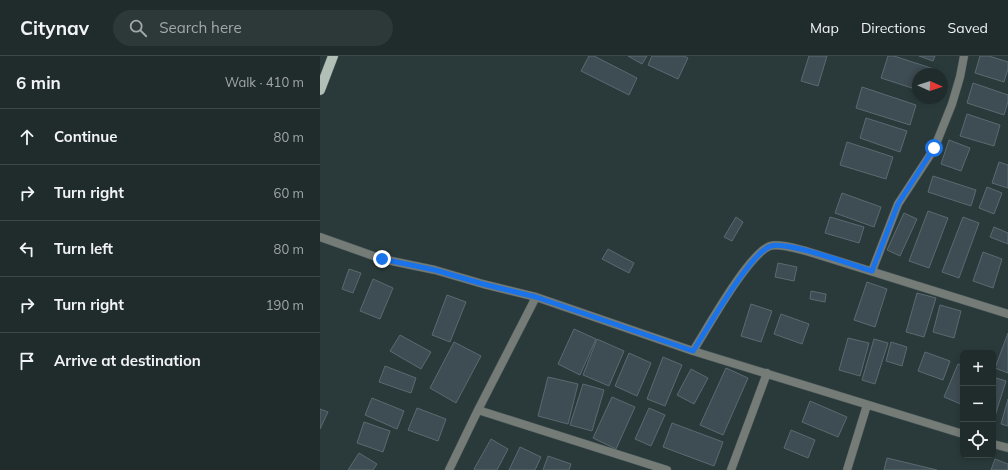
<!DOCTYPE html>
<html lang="en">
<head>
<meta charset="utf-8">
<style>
	body { margin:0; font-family:Mulish,sans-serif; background:#2d3838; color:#f1f3f6 }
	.controls { position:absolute; right:12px; bottom:12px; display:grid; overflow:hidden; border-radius:6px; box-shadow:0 2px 6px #0003 }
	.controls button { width:36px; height:36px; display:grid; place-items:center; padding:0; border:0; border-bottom:1px solid #3d4848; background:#202c2c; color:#f1f3f6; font:20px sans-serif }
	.compass { position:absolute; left:592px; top:12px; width:36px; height:36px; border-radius:50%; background:#202c2c; box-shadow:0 2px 6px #0003; rotate:93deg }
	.stop { position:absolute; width:12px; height:12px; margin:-9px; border:3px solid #1a73e8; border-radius:50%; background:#fff }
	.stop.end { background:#1a73e8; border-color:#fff; box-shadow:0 1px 4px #0008 }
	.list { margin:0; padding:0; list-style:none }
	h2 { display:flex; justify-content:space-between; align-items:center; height:52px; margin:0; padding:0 16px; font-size:17px }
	h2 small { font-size:13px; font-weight:400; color:#a2a7a9 }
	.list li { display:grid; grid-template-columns:26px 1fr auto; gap:12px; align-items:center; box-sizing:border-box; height:56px; padding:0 16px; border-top:1px solid #3d4848 }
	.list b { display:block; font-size:15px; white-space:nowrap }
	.list em { font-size:13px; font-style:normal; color:#a2a7a9 }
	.icon { flex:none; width:22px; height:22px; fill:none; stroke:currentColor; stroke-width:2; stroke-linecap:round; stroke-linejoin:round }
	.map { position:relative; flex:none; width:688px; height:414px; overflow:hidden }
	header { display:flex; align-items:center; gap:24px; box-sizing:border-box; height:56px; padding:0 20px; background:#202c2c; border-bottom:1px solid #3d4848 }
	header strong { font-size:19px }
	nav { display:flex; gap:22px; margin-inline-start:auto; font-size:14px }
	.search { width:280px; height:36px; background:#2d3838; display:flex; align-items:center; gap:10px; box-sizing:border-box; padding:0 14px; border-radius:22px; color:#a2a7a9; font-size:15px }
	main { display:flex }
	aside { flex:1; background:#202c2c }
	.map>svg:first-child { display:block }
	.building { fill:#3e4c53; stroke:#5b6a71 }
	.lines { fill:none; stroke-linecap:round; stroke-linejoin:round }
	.street-casing { stroke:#485757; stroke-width:9 }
	.primary-casing { stroke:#485757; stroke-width:11 }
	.street { stroke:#757b77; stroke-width:8 }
	.primary { stroke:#b2bfb7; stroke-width:10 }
	.route { stroke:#1a73e8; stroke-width:5 }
</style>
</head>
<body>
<header>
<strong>Citynav</strong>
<div class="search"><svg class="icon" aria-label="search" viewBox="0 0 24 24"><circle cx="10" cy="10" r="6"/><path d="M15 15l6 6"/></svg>Search here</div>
<nav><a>Map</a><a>Directions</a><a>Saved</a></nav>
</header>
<main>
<aside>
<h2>6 min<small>Walk · 410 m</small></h2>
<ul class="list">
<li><svg class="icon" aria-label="ahead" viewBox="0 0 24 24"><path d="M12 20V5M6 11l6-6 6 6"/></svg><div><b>Continue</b></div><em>80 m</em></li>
<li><svg class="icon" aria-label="right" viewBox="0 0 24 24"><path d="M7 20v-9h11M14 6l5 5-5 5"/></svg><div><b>Turn right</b></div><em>60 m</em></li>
<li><svg class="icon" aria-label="left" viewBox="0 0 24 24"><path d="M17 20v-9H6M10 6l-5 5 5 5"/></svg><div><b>Turn left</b></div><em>80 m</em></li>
<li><svg class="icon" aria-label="right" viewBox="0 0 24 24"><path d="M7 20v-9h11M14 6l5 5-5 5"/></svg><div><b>Turn right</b></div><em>190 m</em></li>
<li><svg class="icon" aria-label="arrive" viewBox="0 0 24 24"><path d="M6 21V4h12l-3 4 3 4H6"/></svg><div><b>Arrive at destination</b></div></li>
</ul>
</aside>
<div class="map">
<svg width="688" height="414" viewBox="0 0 688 414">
	<rect width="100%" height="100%" fill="#2a3a3a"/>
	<path class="building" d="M269 0H274L317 22 309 39 261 15Z
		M308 0H327L322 8Z
		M332 0H364L368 2 358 23 328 9Z
		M489 0H507L498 30 481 25Z
		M568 0H574L614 13 613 18H598V34L561 22Z
		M599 0H615L613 5Z
		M660 0H669L688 6V13L684 26 655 17Z
		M653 27 688 39V46L684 59 647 47Z
		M542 31 596 49 590 69 536 52Z
		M647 58 680 69 674 90 640 80Z
		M546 62 587 75 580 96 540 82Z
		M629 84 650 92 641 115 621 108Z
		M527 86 573 101 566 123 520 109Z
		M679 106 688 109V132L672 127Z
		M613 120 656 134 651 150 608 136Z
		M667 131 682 137 674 158 659 152Z
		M522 137 561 151 554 171 515 157Z
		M608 155 628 162 609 212 589 205Z
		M584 157 597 163 580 200 567 194Z
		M416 161 423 166 412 185 404 181Z
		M510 161 544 171 539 187 505 177Z
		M643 161 659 167 639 222 622 216Z
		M674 171 688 177V188L670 181Z
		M288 193 314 207 309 217 282 203Z
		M663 196 682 203 673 232 653 225Z
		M458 207 477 211 474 225 455 221Z
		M29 213 41 217 33 237 22 233Z
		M53 223 73 232 60 263 40 255Z
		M547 226 567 233 555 271 534 264Z
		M491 235 506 238 505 246 490 243Z
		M597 237 616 242 604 281 586 276Z
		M127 239 146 246 130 286 112 279Z
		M431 248 452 255 441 286 421 280Z
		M620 249 641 255 634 282 613 276Z
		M461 258 489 268 482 288 454 278Z
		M254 273 276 283 260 319 238 308Z
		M688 277V317L675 312Z
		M80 279 111 296 101 313 70 295Z
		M528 282 549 287 540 320 519 314Z
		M277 283 304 295 289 330 263 319Z
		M554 283 568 287 555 328 542 324Z
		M134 286 161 300 136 347 110 332Z
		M571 286 587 291 582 310 566 305Z
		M605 296 630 305 623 324 598 315Z
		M309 297 331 307 317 340 295 330Z
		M343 301 362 309 345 350 327 343Z
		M638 308 643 310V349L624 341Z
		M65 310 96 322 91 337 59 326Z
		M406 312 428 322 403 379 380 369Z
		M371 313 388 322 374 348 357 339Z
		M228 321 258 328 248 368 218 360Z
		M673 321 686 325 674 363H673Z
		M263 328 284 334 272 375 250 369Z
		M292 341 315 351 296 393 273 382Z
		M52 342 84 355 77 373 45 359Z
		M688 343V370L681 368Z
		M490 345 527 361 518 381 482 366Z
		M97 352 126 363 118 385 88 374Z
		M329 352 345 359 331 390 315 383Z
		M0 353 8 356 0 373Z
		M44 366 70 375 63 396 37 387Z
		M352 367 403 386 394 410 343 391Z
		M471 374 495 384 488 402 464 392Z
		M171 383 188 393 177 414H155L154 413Z
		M200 391 221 401 215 414H189Z
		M39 397 57 408 53 414H28Z
		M228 400 251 408 249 414H223Z
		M567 402 617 414H564Z
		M675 403 688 408V414H671Z"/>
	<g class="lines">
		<g class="street-casing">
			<path id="street" d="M0 181 62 203 115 214 163 228 216 241 373 295 643 378
				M552 215 578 148 614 93 632 48 640 21 644 0
				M373 295C387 273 428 198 450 190 459 187 477 193 486 195L688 258
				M158 354 347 414
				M673 388 688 392
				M129 414 158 354 216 241
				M411 414 447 317
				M527 414 547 349"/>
		</g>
		<g class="primary-casing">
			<path id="primary" d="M0 34 13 0"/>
		</g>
		<use href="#street" class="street"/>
		<use href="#primary" class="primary"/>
	</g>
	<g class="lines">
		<path class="route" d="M62 203 115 214 163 228 216 241 373 295C387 274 430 196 451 190 467 185 533 209 552 215L578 148 614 92"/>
	</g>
</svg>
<div class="controls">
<button>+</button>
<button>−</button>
<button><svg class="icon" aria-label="locate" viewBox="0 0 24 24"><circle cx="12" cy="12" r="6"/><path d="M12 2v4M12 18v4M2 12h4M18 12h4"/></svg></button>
</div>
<svg class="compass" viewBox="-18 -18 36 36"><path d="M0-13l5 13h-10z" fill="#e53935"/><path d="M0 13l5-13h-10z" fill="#a2a7a9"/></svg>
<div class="stop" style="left:614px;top:92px"></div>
<div class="stop end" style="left:62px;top:203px"></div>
</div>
</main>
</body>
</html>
